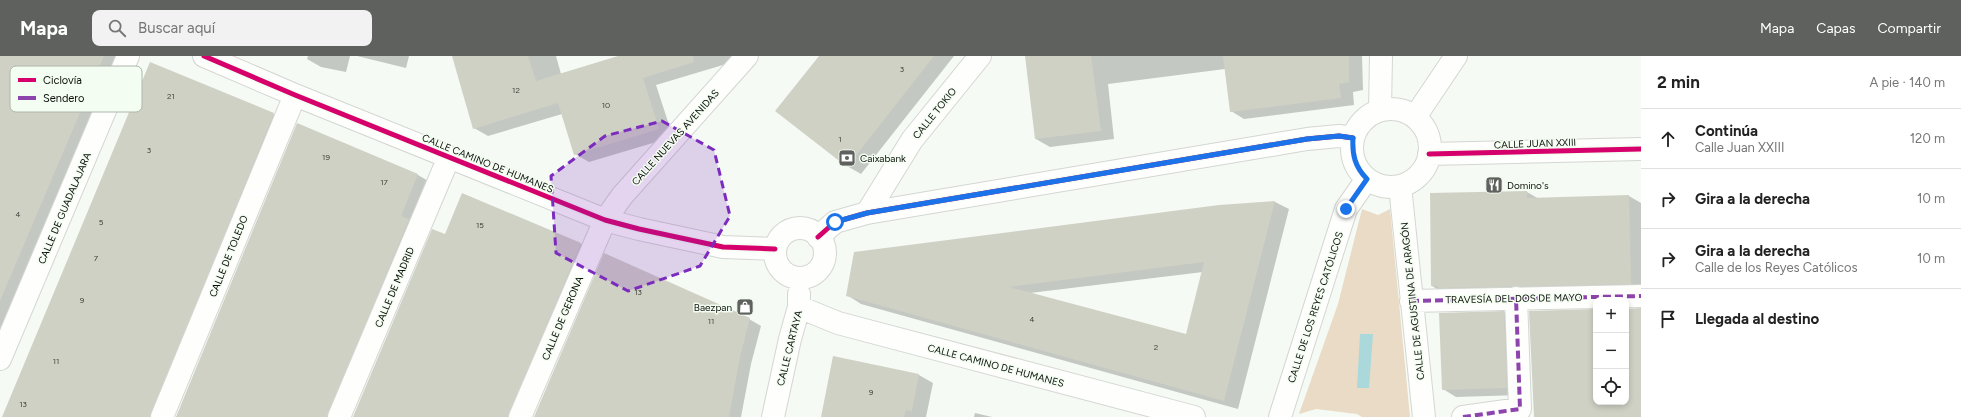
<!DOCTYPE html>
<html lang="es">
<head>
<meta charset="utf-8">
<style>
	body { margin:0; font-family:Figtree,sans-serif; background:#f2f2f2; color:#222 }
	.controls { position:absolute; right:12px; bottom:12px; display:grid; overflow:hidden; border-radius:8px; box-shadow:0 2px 6px #0003 }
	.controls button { width:36px; height:36px; display:grid; place-items:center; padding:0; border:0; border-bottom:1px solid #e0e0e0; background:#fff; color:#222; font:20px sans-serif }
	.stop { position:absolute; width:12px; height:12px; margin:-9px; border:3px solid #1a73e8; border-radius:50%; background:#fff }
	.stop.end { background:#1a73e8; border-color:#fff; box-shadow:0 1px 4px #0008 }
	.list { margin:0; padding:0; list-style:none }
	h2 { display:flex; justify-content:space-between; align-items:center; height:52px; margin:0; padding:0 16px; font-size:17px }
	h2 small { font-size:13px; font-weight:400; color:#767676 }
	.list li { display:grid; grid-template-columns:26px 1fr auto; gap:12px; align-items:center; box-sizing:border-box; height:60px; padding:0 16px; border-top:1px solid #e0e0e0 }
	.list b { display:block; font-size:15px; white-space:nowrap }
	.list p { margin:0; font-size:13px; white-space:nowrap; color:#767676 }
	.list em { font-size:13px; font-style:normal; color:#767676 }
	.icon { flex:none; width:22px; height:22px; fill:none; stroke:currentColor; stroke-width:2; stroke-linecap:round; stroke-linejoin:round }
	.map { position:relative; flex:none; width:1641px; height:361px; overflow:hidden }
	header { display:flex; align-items:center; gap:24px; box-sizing:border-box; height:56px; padding:0 20px; background:#5e615d; color:#fff }
	header strong { font-size:19px }
	nav { display:flex; gap:22px; margin-inline-start:auto; font-size:14px }
	.search { width:280px; height:36px; background:#f2f2f2; display:flex; align-items:center; gap:10px; box-sizing:border-box; padding:0 14px; border-radius:8px; color:#767676; font-size:15px }
	main { display:flex }
	aside { flex:1; background:#fff }
	.map>svg:first-child { display:block }
	.green { fill:#e9dbc6 }
	.water { fill:#abd8da }
	.shadow { fill:#0003; fill-rule:evenodd }
	.building { fill:#d0d1c5; fill-rule:evenodd }
	.lines { fill:none; stroke-linecap:round; stroke-linejoin:round }
	.minor-casing { stroke:#d3d7d2; stroke-width:24 }
	.minor { stroke:#fefefd; stroke-width:22 }
	.quiet { stroke:#8e44ad; stroke-width:4; stroke-dasharray:8 4; stroke-linecap:butt }
	.cycleway-casing { stroke:#f4fdf1; stroke-width:8 }
	.cycleway { stroke:#d6006c; stroke-width:5 }
	.route { stroke:#1a73e8; stroke-width:5 }
	.marked { fill:#7b2cbf; fill-opacity:0.2; stroke:#7b2cbf; stroke-width:3; stroke-dasharray:8 5; stroke-linejoin:round }
	.labels { text-anchor:middle; stroke-width:3; stroke-linejoin:round; paint-order:stroke }
	.number-label { font-size:8px; fill:#3d403a }
	.street-label { font-size:10px; fill:#0c0f0b; stroke:#f4fdf1 }
	.poi-label { font-size:10px; fill:#0c0f0b; stroke:#f4fdf1; text-anchor:start }
	.key { fill:#f4fdf1; stroke:#aeb6ac; stroke-width:1 }
	.key-label { font-size:11px; fill:#0c0f0b }
</style>
</head>
<body>
<header>
<strong>Mapa</strong>
<div class="search"><svg class="icon" aria-label="search" viewBox="0 0 24 24"><circle cx="10" cy="10" r="6"/><path d="M15 15l6 6"/></svg>Buscar aquí</div>
<nav><a>Mapa</a><a>Capas</a><a>Compartir</a></nav>
</header>
<main>
<div class="map">
<svg width="1641" height="361" viewBox="0 0 1641 361">
	<rect width="100%" height="100%" fill="#f5faf4"/>
	<path class="green" d="M1362 153 1378 159 1390 153 1410 361H1362L1357 358 1316 353 1299 358 1338 248Z"/>
	<path class="water" d="M1360 278H1373L1369 332H1357Z"/>
	<path class="shadow" d="M0 0H118L0 289Z
		M308 0H350L346 16 321 11 307 3Z
		M357 0H409L406 12Z
		M453 0H556L561 18 622 0H742L743 3 656 29 673 81 589 106 575 98 562 58 488 80 474 72Z
		M820 0H954L861 118 847 110Z
		M1026 0H1362L1363 34 1353 36 1354 49 1244 63 1231 55 1225 13 1108 28 1114 83 1050 91 1036 83Z
		M273 58 285 65 163 361H3Z
		M298 68 418 119 430 126 340 361H177Z
		M1527 136 1539 143 1629 140 1641 147V235L1446 238 1432 230Z
		M463 139 581 188 593 195 521 361H354L446 179Z
		M1275 146 1289 153 1238 353 861 248 847 239 1219 150ZM1203 216 1187 280 1030 237Z
		M1504 256 1518 265 1520 339 1456 341 1443 333Z
		M749 263 761 270 751 308 741 361H535Z
		M834 302 919 319 933 327 926 361H822Z
		M975 357 992 361H974Z"/>
	<path class="building" d="M0 0H104L0 245Z
		M452 0H528L536 25 618 0H693L694 6 643 22 659 73 574 99 558 47 473 73Z
		M819 0H934L847 111 775 55Z
		M1025 0H1091L1101 75 1035 83Z
		M1223 0H1349V26L1339 28 1341 42 1230 56Z
		M150 6 274 57 150 361H2Z
		M297 67 418 118 401 160 409 163 327 361H176Z
		M1527 135V142L1629 139 1631 228 1438 232V230H1431L1430 137Z
		M462 137 581 187 508 361H353L432 173 445 178Z
		M1275 145 1224 345 846 240 854 196 1219 149ZM1204 206 1186 278 1009 231Z
		M604 197 750 262 740 301 729 361H534Z
		M1641 252V361H1534L1529 255 1596 253V346H1626V253Z
		M1504 255 1507 332 1442 334 1439 257Z
		M833 300 919 318 912 355 906 354 904 361H821Z"/>
	<g class="lines">
		<g class="minor-casing">
			<path id="minor" d="M204 0 295 39 605 164 639 173 723 191 775 193
				M1352 92a39 39 0 1 1 78 0a39 39 0 1 1-78 0Z
				M1380 54 1381 0
				M1415 61 1456 0
				M1429 98 1641 93
				M1400 130 1424 361
				M867 157 912 84 980 0
				M775 197a25 25 0 1 1 50 0a25 25 0 1 1-50 0Z
				M818 181 835 166 867 157 1307 83 1339 80 1353 82
				M1411 245 1641 240
				M799 251 838 267 1194 361
				M0 303 128 0
				M162 361 295 39
				M339 361 449 101
				M520 361 605 164 622 140 747 0
				M773 361 790 283 799 251V238
				M1280 361 1346 153 1367 123
				M1463 361 1520 353 1516 242"/>
		</g>
		<use href="#minor" class="minor"/>
		<path class="quiet" d="M1411 245 1641 240
			M1463 361 1520 353 1516 242"/>
		<g class="cycleway-casing">
			<path id="cycleway" d="M204 0 295 39 605 164 639 173 723 191 775 193
				M1429 98 1641 93
				M818 181 835 166 867 157 1307 83 1339 80 1353 82"/>
		</g>
		<use href="#cycleway" class="cycleway"/>
	</g>
	<g class="lines">
		<path class="route" d="M835 166 867 157 1307 83 1339 80 1353 82C1352 99 1355 111 1367 123L1346 153"/>
	</g>
	<path class="marked" d="M662 65 714 94 730 160 700 210 628 235 556 197 551 120 605 80Z"/>
	<defs>
		<g id="bank-square" transform="scale(0.9)"><rect x="-9" y="-9" width="18" height="18" rx="4" fill="#5e615d" stroke="#f4fdf1"/><path d="M-6-4H6V4H-6ZM0-2.3a2.3 2.3 0 1 0 0 4.6a2.3 2.3 0 1 0 0-4.6Z" fill="#fff"/></g>
		<g id="restaurant-square" transform="scale(0.9)"><rect x="-9" y="-9" width="18" height="18" rx="4" fill="#5e615d" stroke="#f4fdf1"/><path d="M-5-6h1v4h1v-4h1v4h1v-4h1v5L-1.5 .5V6h-2V.5L-5-1ZM5-6V6H3V1.5H1.5Q1.5-4 5-6Z" fill="#fff"/></g>
		<g id="shop-square" transform="scale(0.9)"><rect x="-9" y="-9" width="18" height="18" rx="4" fill="#5e615d" stroke="#f4fdf1"/><path d="M-5-2.5h2.3a2.7 3.5 0 0 1 5.4 0H5L5.5 6h-11ZM-1.5-2.5h3a1.5 2.3 0 0 0-3 0Z" fill="#fff"/></g>
	</defs>
	<g fill-rule="evenodd">
		<use href="#bank-square" x="847" y="102"/>
		<use href="#restaurant-square" x="1494" y="129"/>
		<use href="#shop-square" x="745" y="251"/>
	</g>
	<g class="labels">
		<g class="number-label">
			<text x="902" y="16">3</text>
			<text x="516" y="37">12</text>
			<text x="171" y="43">21</text>
			<text x="606" y="52">10</text>
			<text x="840" y="86">1</text>
			<text x="149" y="97">3</text>
			<text x="326" y="104">19</text>
			<text x="384" y="129">17</text>
			<text x="18" y="161">4</text>
			<text x="101" y="169">5</text>
			<text x="480" y="172">15</text>
			<text x="96" y="205">7</text>
			<text x="638" y="239">13</text>
			<text x="82" y="247">9</text>
			<text x="1032" y="266">4</text>
			<text x="711" y="268">11</text>
			<text x="1156" y="294">2</text>
			<text x="56" y="308">11</text>
			<text x="871" y="339">9</text>
			<text x="23" y="351">13</text>
		</g>
		<g class="street-label">
			<text transform="translate(934 57) rotate(-51)" y="4">CALLE TOKIO</text>
			<text transform="translate(675 81) rotate(-48)" y="4">CALLE NUEVAS AVENIDAS</text>
			<text transform="translate(1535 87) rotate(-2)" y="4">CALLE JUAN XXIII</text>
			<text transform="translate(488 107) rotate(22)" y="4">CALLE CAMINO DE HUMANES</text>
			<text transform="translate(64 152) rotate(-67)" y="4">CALLE DE GUADALAJARA</text>
			<text transform="translate(228 200) rotate(-68)" y="4">CALLE DE TOLEDO</text>
			<text transform="translate(394 231) rotate(-67)" y="4">CALLE DE MADRID</text>
			<text transform="translate(1514 242) rotate(-1)" y="4">TRAVESÍA DEL DOS DE MAYO</text>
			<text transform="translate(1412 245) rotate(-96)" y="4">CALLE DE AGUSTINA DE ARAGÓN</text>
			<text transform="translate(1315 251) rotate(-72)" y="4">CALLE DE LOS REYES CATÓLICOS</text>
			<text transform="translate(562 262) rotate(-67)" y="4">CALLE DE GERONA</text>
			<text transform="translate(789 292) rotate(-76)" y="4">CALLE CARTAYA</text>
			<text transform="translate(996 309) rotate(15)" y="4">CALLE CAMINO DE HUMANES</text>
		</g>
		<g class="poi-label">
			<text x="860" y="106">Caixabank</text>
			<text x="1507" y="133">Domino's</text>
			<text x="732" y="255" text-anchor="end">Baezpan</text>
		</g>
	</g>
	<rect x="10" y="10" width="132" height="46" rx="6" class="key"/>
	<rect x="18" y="22" width="18" height="4" fill="#d6006c"/>
	<rect x="18" y="40" width="18" height="4" fill="#8e44ad"/>
	<g class="key-label">
		<text x="43" y="28">Ciclovía</text>
		<text x="43" y="46">Sendero</text>
	</g>
</svg>
<div class="controls">
<button>+</button>
<button>−</button>
<button><svg class="icon" aria-label="locate" viewBox="0 0 24 24"><circle cx="12" cy="12" r="6"/><path d="M12 2v4M12 18v4M2 12h4M18 12h4"/></svg></button>
</div>
<div class="stop" style="left:835px;top:166px"></div>
<div class="stop end" style="left:1346px;top:153px"></div>
</div>
<aside>
<h2>2 min<small>A pie · 140 m</small></h2>
<ul class="list">
<li><svg class="icon" aria-label="ahead" viewBox="0 0 24 24"><path d="M12 20V5M6 11l6-6 6 6"/></svg><div><b>Continúa</b><p>Calle Juan XXIII</p></div><em>120 m</em></li>
<li><svg class="icon" aria-label="right" viewBox="0 0 24 24"><path d="M7 20v-9h11M14 6l5 5-5 5"/></svg><div><b>Gira a la derecha</b></div><em>10 m</em></li>
<li><svg class="icon" aria-label="right" viewBox="0 0 24 24"><path d="M7 20v-9h11M14 6l5 5-5 5"/></svg><div><b>Gira a la derecha</b><p>Calle de los Reyes Católicos</p></div><em>10 m</em></li>
<li><svg class="icon" aria-label="arrive" viewBox="0 0 24 24"><path d="M6 21V4h12l-3 4 3 4H6"/></svg><div><b>Llegada al destino</b></div></li>
</ul>
</aside>
</main>
</body>
</html>
